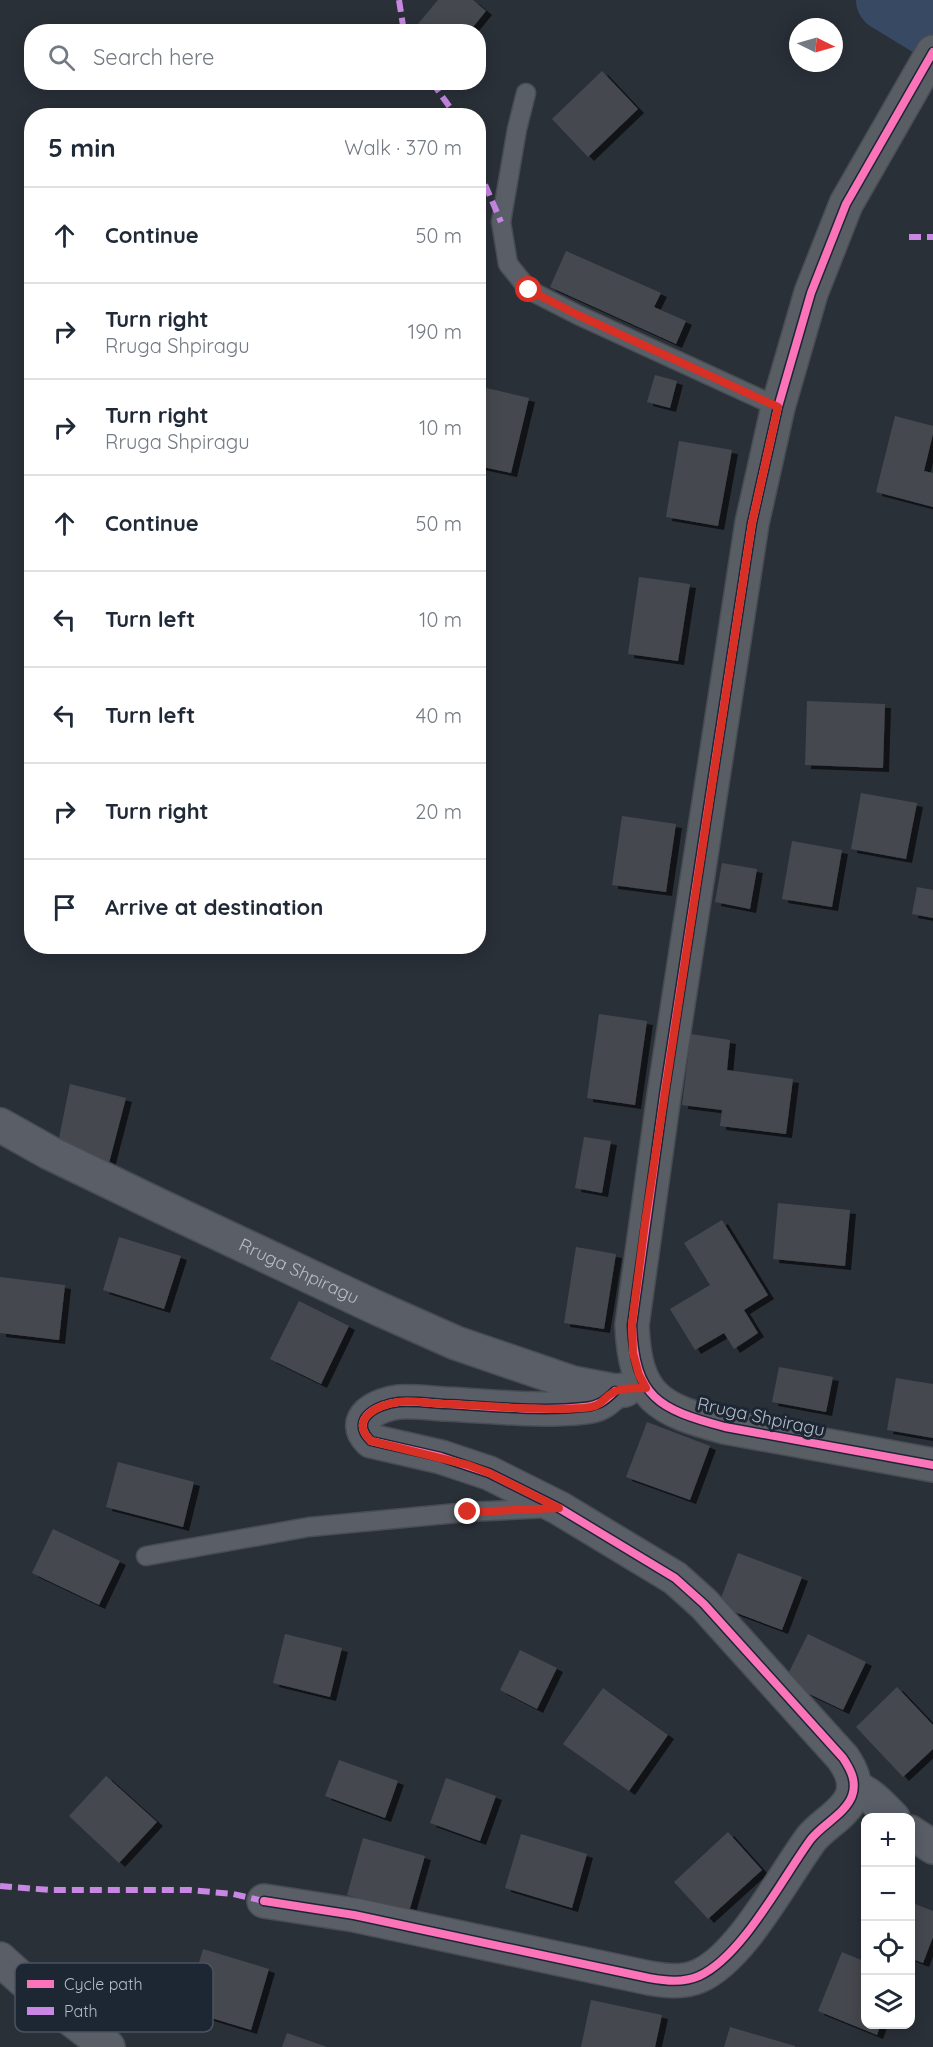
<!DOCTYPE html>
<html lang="en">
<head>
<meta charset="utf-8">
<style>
	body { margin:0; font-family:Quicksand,sans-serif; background:#f2f2f3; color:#1f2937 }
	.controls { position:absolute; right:18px; bottom:18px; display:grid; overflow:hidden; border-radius:12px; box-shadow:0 3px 15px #0003 }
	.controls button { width:54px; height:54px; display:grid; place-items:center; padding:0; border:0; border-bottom:2px solid #e0e1e3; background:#fff; color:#1f2937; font:30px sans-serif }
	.compass { position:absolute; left:789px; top:18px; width:54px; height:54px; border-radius:50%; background:#fff; box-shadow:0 3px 15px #0003; rotate:95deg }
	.stop { position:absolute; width:18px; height:18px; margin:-14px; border:4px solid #d93025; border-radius:50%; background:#fff }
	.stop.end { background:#d93025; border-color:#fff; box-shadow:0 2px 6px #0008 }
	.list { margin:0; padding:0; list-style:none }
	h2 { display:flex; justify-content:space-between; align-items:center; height:78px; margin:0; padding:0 24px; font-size:26px }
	h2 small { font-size:20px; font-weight:400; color:#747a83 }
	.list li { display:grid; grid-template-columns:39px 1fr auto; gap:18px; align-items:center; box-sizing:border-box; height:96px; padding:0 24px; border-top:2px solid #e0e1e3 }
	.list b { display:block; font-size:22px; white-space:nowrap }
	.list p { margin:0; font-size:20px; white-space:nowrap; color:#747a83 }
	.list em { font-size:20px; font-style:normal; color:#747a83 }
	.icon { flex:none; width:33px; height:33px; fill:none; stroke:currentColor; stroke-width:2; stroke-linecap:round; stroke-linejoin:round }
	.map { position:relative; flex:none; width:933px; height:2047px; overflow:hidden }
	.search { position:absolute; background:#fff; box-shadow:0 3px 15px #0003; left:24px; top:24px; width:462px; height:66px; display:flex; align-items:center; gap:15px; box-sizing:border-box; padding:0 21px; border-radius:24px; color:#747a83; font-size:22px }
	.panel { position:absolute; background:#fff; box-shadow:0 3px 15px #0003; left:24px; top:108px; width:462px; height:846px; border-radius:24px }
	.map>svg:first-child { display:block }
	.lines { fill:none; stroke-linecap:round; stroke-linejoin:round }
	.river { stroke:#384963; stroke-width:62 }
	.building { fill:#444950; filter:url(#shadow) }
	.lane-casing { stroke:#484c53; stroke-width:21 }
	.street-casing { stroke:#484c53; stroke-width:36 }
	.secondary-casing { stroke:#484c53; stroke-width:36 }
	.lane { stroke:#5a5e66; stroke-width:18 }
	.street { stroke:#5a5e66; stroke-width:33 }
	.secondary { stroke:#595d64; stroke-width:33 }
	.quiet { stroke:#c787e3; stroke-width:6; stroke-dasharray:12 6; stroke-linecap:butt }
	.cycleway-casing { stroke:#1d2633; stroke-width:11 }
	.cycleway { stroke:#fb73b8; stroke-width:8 }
	.route { stroke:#d93025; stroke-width:8 }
	.labels { text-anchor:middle; stroke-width:6; stroke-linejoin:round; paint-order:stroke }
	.street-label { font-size:18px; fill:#b4bcc9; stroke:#1d2633 }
	.key { fill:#1d2633; stroke:#4a5360; stroke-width:1.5 }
	.key-label { font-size:16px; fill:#b4bcc9 }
</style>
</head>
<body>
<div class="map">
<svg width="933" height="2047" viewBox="0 0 933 2047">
	<defs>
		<filter id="shadow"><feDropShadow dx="6" dy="4" stdDeviation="0" flood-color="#0009"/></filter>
	</defs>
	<rect width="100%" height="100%" fill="#2a3038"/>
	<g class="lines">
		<path class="river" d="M887 0 933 28"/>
	</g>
	<path class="building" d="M438 0H473L486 11 469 32H425L417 25Z
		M602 71 638 109 588 157 552 119Z
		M566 251 661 293 654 307 686 321 676 344 550 287Z
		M655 375 677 381 670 408 647 402Z
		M478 386 529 398 511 473 478 466Z
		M895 416 933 426V434L924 471 933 473V507L876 492Z
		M679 441 732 450 718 526 666 517Z
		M639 577 690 584 678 661 628 654Z
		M807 701 885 704 883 768 805 765Z
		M861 793 917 803 906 859 851 849Z
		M622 816 676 824 666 892 612 885Z
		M792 841 842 850 832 907 782 899Z
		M722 863 757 869 750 909 715 902Z
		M917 887 933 890V918L912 914Z
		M599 1014 647 1021 635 1105 587 1098Z
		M691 1034 730 1040 727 1070 793 1079 786 1134 720 1126 722 1110 682 1105Z
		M70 1084 126 1098 108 1167 58 1143Z
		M584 1137 611 1141 602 1193 575 1188Z
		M778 1203 850 1210 845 1266 773 1259Z
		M722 1220 768 1295 744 1310 758 1333 734 1349 724 1333 695 1350 670 1309 710 1285 684 1243Z
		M119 1237 181 1256 164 1309 103 1290Z
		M576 1247 616 1254 604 1329 564 1323Z
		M0 1277 65 1285 59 1340 0 1333Z
		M299 1301 349 1326 321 1384 270 1359Z
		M779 1367 833 1377 826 1412 772 1402Z
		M896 1378 933 1384V1438L887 1430Z
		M647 1422 710 1446 690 1500 626 1477Z
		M118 1462 194 1482 183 1527 106 1507Z
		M53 1529 120 1561 99 1605 32 1573Z
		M738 1553 802 1577 782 1630 718 1606Z
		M285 1634 342 1648 330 1697 273 1683Z
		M808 1634 866 1662 843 1710 784 1682Z
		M520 1650 557 1668 537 1709 500 1690Z
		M897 1687 933 1725V1749L903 1777 856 1727Z
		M603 1688 668 1735 629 1791 563 1744Z
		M339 1760 398 1781 385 1818 325 1796Z
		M106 1776 157 1822 119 1863 69 1816Z
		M446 1778 496 1796 480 1841 430 1823Z
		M728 1832 762 1870 708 1919 674 1882Z
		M521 1834 587 1854 572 1908 505 1888Z
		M363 1838 425 1856 409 1912 347 1895Z
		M910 1902 933 1911V1937L923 1963 910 1958Z
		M203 1949 269 1969 251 2030 185 2010Z
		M842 1952 866 1962V2024H881L877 2035 818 2011Z
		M591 2000 662 2015 655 2047H581Z
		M730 2027 795 2046V2047H724Z
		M287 2033 327 2047H282Z"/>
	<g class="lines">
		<g class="lane-casing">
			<path id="lane" d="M526 93 517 129 501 222 508 264 529 290 578 315 778 407
				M146 1556 309 1527 468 1512 548 1508"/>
		</g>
		<g class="street-casing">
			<g id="street">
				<path id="s1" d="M0 1125 50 1153 160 1206 377 1308 456 1343 573 1383 615 1391 625 1390"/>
				<path d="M854 1787C870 1793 881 1806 893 1818"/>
				<path d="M910 1832 933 1847"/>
				<path d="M264 1901 354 1915 649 1978C666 1981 683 1983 699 1976 742 1957 783 1877 811 1839 823 1824 845 1814 852 1796 857 1782 851 1770 843 1758L704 1604 675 1578 559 1508 489 1473 441 1457 371 1441C348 1419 378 1404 399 1402 413 1401 430 1403 445 1404 491 1406 538 1412 584 1407 598 1406 605 1401 615 1391"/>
				<path d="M0 1959C34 1991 70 2019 108 2047"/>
			</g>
		</g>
		<g class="secondary-casing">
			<path id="secondary" d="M933 52 846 204 811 293 778 407 752 523 664 1095 632 1325C635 1398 658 1409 725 1427L933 1465"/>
		</g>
		<use href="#lane" class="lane"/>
		<use href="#street" class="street"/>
		<use href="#secondary" class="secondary"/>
		<path class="quiet" d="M399 0 404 32
			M432 82 456 116
			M478 168 501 222
			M909 237H933
			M0 1886 50 1890H190L233 1894 264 1901"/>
		<g class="cycleway-casing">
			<path id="cycleway" d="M933 52 846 204 811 293 778 407 752 523 664 1095 632 1325C635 1398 658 1409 725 1427L933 1465
				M264 1901 354 1915 649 1978C666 1981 683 1983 699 1976 742 1957 783 1877 811 1839 823 1824 845 1814 852 1796 857 1782 851 1770 843 1758L704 1604 675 1578 559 1508 489 1473 441 1457 371 1441C348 1419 378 1404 399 1402 413 1401 430 1403 445 1404 491 1406 538 1412 584 1407 598 1406 605 1401 615 1391"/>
		</g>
		<use href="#cycleway" class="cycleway"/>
	</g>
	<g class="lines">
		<path class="route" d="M468 1512 559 1508 489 1473 468 1465 371 1441C348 1419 378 1405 398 1402 414 1400 433 1404 449 1404 493 1406 538 1411 583 1408 605 1406 599 1400 614 1392 622 1387 637 1389 646 1388L639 1375 633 1353 632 1324 645 1223 752 523 778 407 578 315 529 290"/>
	</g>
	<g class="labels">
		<g class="street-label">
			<text dy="6" stroke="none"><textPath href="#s1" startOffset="333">Rruga Shpiragu</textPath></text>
			<text transform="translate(761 1417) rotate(12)" y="6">Rruga Shpiragu</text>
		</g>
	</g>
	<rect x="15" y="1963" width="198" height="69" rx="9" class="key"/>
	<rect x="27" y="1980" width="27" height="8" fill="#fb73b8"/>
	<rect x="27" y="2007" width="27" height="8" fill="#c787e3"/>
	<g class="key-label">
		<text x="64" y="1990">Cycle path</text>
		<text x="64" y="2017">Path</text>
	</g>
</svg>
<div class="controls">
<button>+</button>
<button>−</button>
<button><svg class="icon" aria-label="locate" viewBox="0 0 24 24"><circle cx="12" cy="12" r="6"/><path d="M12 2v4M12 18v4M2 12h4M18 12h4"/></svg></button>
<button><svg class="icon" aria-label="layers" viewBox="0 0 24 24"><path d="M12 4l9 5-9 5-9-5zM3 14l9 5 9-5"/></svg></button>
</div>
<svg class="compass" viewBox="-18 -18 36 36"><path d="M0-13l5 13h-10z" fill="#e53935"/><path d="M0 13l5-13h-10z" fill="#747a83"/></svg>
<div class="stop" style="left:529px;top:290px"></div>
<div class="stop end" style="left:468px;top:1512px"></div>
<div class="search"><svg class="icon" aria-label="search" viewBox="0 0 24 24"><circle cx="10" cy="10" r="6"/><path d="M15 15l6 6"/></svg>Search here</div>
<section class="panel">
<h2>5 min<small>Walk · 370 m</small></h2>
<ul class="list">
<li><svg class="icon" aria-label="ahead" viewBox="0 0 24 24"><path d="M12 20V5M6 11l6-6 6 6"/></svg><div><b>Continue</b></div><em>50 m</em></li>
<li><svg class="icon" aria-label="right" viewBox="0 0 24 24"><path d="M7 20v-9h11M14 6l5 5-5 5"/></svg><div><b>Turn right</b><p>Rruga Shpiragu</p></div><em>190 m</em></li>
<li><svg class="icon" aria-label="right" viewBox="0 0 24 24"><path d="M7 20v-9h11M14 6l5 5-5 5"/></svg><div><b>Turn right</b><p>Rruga Shpiragu</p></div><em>10 m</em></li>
<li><svg class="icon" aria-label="ahead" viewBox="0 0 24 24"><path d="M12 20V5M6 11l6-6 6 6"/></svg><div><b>Continue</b></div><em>50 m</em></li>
<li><svg class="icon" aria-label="left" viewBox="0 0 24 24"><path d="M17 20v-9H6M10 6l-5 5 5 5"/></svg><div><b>Turn left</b></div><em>10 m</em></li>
<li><svg class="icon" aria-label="left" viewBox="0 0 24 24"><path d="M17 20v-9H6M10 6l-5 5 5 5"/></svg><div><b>Turn left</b></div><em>40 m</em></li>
<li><svg class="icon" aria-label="right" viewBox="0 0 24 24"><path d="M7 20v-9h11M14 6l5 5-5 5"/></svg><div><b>Turn right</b></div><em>20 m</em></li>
<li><svg class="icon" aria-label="arrive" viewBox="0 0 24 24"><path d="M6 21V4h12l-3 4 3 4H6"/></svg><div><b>Arrive at destination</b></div></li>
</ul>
</section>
</div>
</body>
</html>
